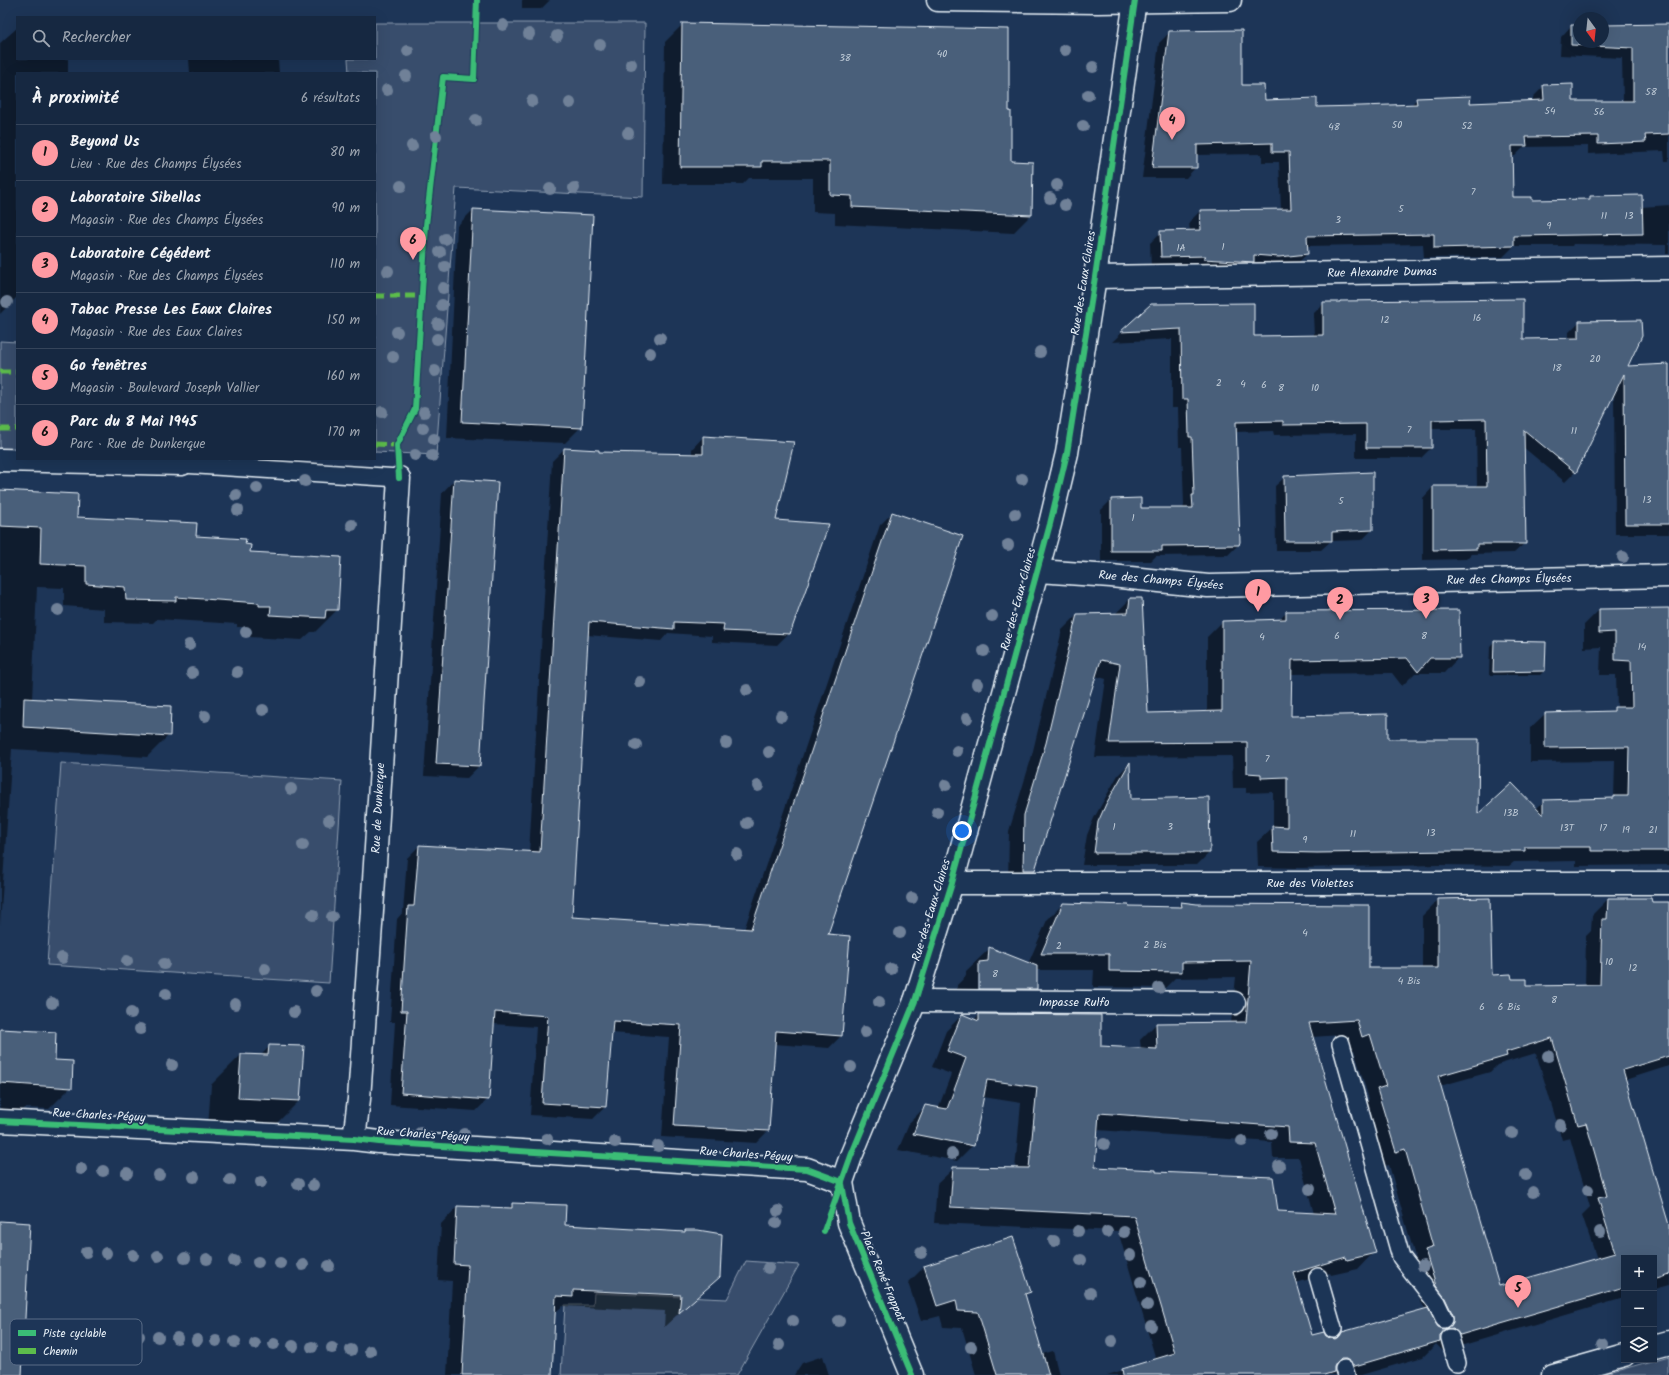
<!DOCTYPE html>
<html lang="fr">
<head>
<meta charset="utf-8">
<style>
	body { margin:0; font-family:Kalam,sans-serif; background:#23344c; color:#f1f3f6 }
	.controls { position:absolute; right:12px; bottom:12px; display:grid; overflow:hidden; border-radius:0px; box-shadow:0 4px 16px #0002 }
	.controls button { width:36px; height:36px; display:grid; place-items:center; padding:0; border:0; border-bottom:1px solid #35445a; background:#162841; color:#f1f3f6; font:20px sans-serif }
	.compass { position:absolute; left:1573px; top:12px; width:36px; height:36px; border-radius:50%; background:#162841; box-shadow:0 4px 16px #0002; rotate:165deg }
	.you { position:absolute; left:962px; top:831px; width:14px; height:14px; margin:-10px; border:3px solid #fff; border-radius:50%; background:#1a73e8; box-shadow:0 0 0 6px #1a73e833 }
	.badge { display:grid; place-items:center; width:26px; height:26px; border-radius:50%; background:#ff9aa2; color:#111; font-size:13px; font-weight:700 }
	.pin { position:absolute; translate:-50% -33px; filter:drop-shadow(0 1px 2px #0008) }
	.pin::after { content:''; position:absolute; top:21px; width:14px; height:12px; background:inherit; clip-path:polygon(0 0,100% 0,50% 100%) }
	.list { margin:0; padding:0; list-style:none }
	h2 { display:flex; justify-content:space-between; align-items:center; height:52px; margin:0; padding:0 16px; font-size:17px }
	h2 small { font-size:13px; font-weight:400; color:#9ea6b1 }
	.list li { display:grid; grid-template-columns:26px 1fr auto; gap:12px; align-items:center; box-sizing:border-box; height:56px; padding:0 16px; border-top:1px solid #35445a }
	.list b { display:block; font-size:15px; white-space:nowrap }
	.list p { margin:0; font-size:13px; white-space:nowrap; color:#9ea6b1 }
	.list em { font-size:13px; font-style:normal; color:#9ea6b1 }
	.icon { flex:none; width:22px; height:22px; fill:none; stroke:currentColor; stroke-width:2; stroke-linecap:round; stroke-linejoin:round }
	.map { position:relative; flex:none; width:1669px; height:1375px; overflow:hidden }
	.search { position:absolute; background:#162841; box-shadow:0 4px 16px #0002; left:16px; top:16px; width:360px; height:44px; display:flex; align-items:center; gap:10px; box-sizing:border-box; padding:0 14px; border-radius:0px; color:#9ea6b1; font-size:15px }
	.panel { position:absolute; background:#162841; box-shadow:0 4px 16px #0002; left:16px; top:72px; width:360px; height:388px; border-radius:0px }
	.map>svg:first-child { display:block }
	.green { fill:#374d6c; stroke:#909fb2 }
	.shadow { fill:#0007; fill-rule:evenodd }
	.building { fill:#495e7a; stroke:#e8f1f8; fill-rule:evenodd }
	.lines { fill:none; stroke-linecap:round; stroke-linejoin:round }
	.lane-casing { stroke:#e8f1f8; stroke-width:20 }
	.street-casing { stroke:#e8f1f8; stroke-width:25 }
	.secondary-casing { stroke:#e8f1f8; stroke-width:25 }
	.primary-casing { stroke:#e8f1f8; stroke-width:25 }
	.lane { stroke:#1d3557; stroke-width:17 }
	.street { stroke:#1d3557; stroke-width:22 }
	.secondary { stroke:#1d3557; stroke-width:22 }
	.primary { stroke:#1d3557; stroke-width:22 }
	.quiet { stroke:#5cbc4b; stroke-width:5; stroke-dasharray:10 5; stroke-linecap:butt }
	.cycleway-casing { stroke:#1d3557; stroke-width:8 }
	.cycleway { stroke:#3abd76; stroke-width:6 }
	.tree { fill:#708198 }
	.labels { text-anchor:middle; stroke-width:3.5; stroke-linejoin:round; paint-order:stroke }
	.number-label { font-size:10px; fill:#c0ccd8 }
	.street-label { font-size:12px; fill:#e8f1f8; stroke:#1d3557 }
	.key { fill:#1d3557; stroke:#5a6d87; stroke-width:1 }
	.key-label { font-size:11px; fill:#e8f1f8 }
</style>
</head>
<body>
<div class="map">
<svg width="1669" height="1375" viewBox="0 0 1669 1375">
	<rect width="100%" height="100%" fill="#1d3557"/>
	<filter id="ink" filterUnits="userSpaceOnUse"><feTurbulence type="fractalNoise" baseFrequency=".025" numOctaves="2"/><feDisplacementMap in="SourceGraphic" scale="8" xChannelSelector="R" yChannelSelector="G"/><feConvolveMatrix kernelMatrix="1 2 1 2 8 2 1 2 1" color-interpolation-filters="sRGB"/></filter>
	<g filter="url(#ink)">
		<path class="green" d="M375 23H645L643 197 456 188 436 455 375 452V73H349L348 59H375Z
			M0 341 17 342V454L0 453Z
			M61 763 342 781 329 983 47 965Z
			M746 1261 799 1265 737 1375H561L565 1305H593L594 1293 727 1299Z
			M1669 1356V1375H1602Z"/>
		<path class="shadow" d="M522 0H550L541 9H522Z
			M683 24 1008 112 1010 162 1031 215 1013 233 835 224V213L813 212V178H749L743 184H663L665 42Z
			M1669 25V161H1665L1664 151 1588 154V146L1524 147 1515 156H1511L1512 198 1531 201 1588 200 1591 197 1642 207 1669 205V254H1666V245L1573 244 1572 246H1514L1503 257 1424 258 1423 244 1306 246 1307 254 1296 265 1151 268 1150 243 1161 232H1190L1189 222 1200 211 1281 210 1279 162H1262V154L1196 155V167L1186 178H1142L1159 43 1170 32 1241 86 1264 101 1316 108 1410 106 1417 99 1469 104 1533 101V97L1544 86 1572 102H1623L1622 58 1560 55 1561 37 1571 26H1579V42H1603V26Z
			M17 28V59H68V73H17V297L0 314V43Z
			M189 59H278L279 73H190Z
			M473 210 581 427 565 443 447 438 457 226Z
			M1324 303 1522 340 1569 339V332L1579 322 1626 366 1669 365V534H1615L1614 392 1575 472 1565 482 1523 447 1525 543 1514 553 1471 554 1466 559 1423 560V498L1433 487H1477L1476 429H1431V448L1421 458H1356V434L1274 435 1273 431 1235 432 1238 545 1228 555 1156 556 1151 561H1101V510L1111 500 1140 509H1183L1184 505 1182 447H1179L1178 408H1172V339L1112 342 1151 305 1253 337 1314 336 1313 314Z
			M703 437 775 521 789 633 777 645 712 642V636L668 633 661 641 587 635 571 918 744 930 880 525 892 513 827 935 841 1036 829 1048 774 1044 768 1131 756 1143 662 1137 669 1037 611 1033 605 1107 593 1119 530 1115 536 1027 493 1024 488 1099 476 1111 390 1105 395 1022H390L397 919 403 912 407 858 419 846 529 853 552 461 564 449 598 453 692 455V449Z
			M1285 477 1372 530 1362 540 1331 541 1321 550H1276L1275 486Z
			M454 480 497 483 479 766 467 778 424 776 442 493Z
			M0 491 76 518 244 545 249 553 337 610 315 632H311L302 640 249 637V627H237V624L157 619 153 623 104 622V609L64 606V588L37 587 32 700 169 735 147 757 12 749 0 925Z
			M1130 599 1147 714 1207 712V637L1222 622 1279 620 1287 612 1458 611V658L1444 673H1415L1402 686 1392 673 1291 674 1290 717 1387 740 1477 817 1536 809 1544 801 1612 799 1614 798 1615 761 1530 762V728L1545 714 1611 712 1615 708H1617L1616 675H1600L1601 647 1584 648V625L1599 610 1669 609V865L1576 866V861L1514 862 1509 866 1438 865 1301 868 1258 867 1257 842 1273 827V792L1246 793V788H1233L1232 756 1095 757 1106 679 1095 676 1034 870 1019 885H1008L1009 831 1031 759 1062 630 1077 615 1115 614Z
			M1494 642 1544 671 1540 675H1489L1490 646Z
			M1129 764 1130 800 1209 853 1197 865H1082L1087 835 1094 818 1118 775Z
			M1608 899 1650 903H1669V1066L1625 1080 1669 1229V1285L1654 1289V1258H1624V1298L1443 1351 1436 1344 1423 1357 1361 1375H1107L1156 1360 1118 1231 934 1223 937 1184 954 1168 1015 1169 1021 1103 983 1097 973 1145 957 1161 898 1150 910 1122 926 1106 938 1109 951 1074 932 1067 946 1031 962 1015 974 1020 979 1015 1100 1047 1141 1049 1140 1040 1156 1024 1231 1023 1236 977 1175 978 1165 988 1093 987 1094 970H1036V989L1013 1012 956 1011 957 985 966 976V971L989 949 1028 964 1047 920 1063 904 1128 907 1177 908 1182 903 1368 969H1422V916L1438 900 1491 976 1511 980 1526 987 1585 986 1586 936 1591 931 1592 915ZM978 975H980V994H978ZM1341 1035 1346 1052 1354 1050 1369 1099 1362 1106 1381 1167 1389 1165 1416 1260 1410 1267 1421 1302 1426 1310 1343 1333 1336 1340 1312 1336 1296 1283 1330 1273 1331 1275 1358 1269 1374 1252 1312 1037ZM1536 1053 1562 1140 1570 1138 1590 1207 1582 1215 1597 1259 1498 1287 1440 1086 1490 1072 1497 1065ZM1097 1130 1272 1142 1273 1158H1299L1314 1214 1277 1211 1155 1173 1093 1168Z
			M0 1030 54 1061 71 1087 49 1109 25 1108 20 1112 0 1111Z
			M270 1046 299 1101 269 1131 208 1127 211 1085 241 1055 260 1056Z
			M513 1204 564 1226 683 1233 685 1231 719 1276 664 1327 665 1311 563 1306 554 1313 551 1375H447L452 1281 438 1280 441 1224 457 1207 507 1209Z
			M1012 1238 1030 1291 1024 1297 1042 1354 1053 1351 1059 1375H976L962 1328 943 1327 940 1316 921 1321 908 1283 924 1267Z
			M823 1356 829 1375H794L802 1363Z"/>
		<path class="building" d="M682 23 1009 29V111H1011V161L1033 162 1032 215 852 207V196L830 195V161H762V167H680Z
			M1669 24V134L1645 135 1646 142 1598 144V136L1526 137 1527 146H1512L1513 197H1532V200L1590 199V196L1642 195 1643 234 1514 236V246L1434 248V234L1307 236 1308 254 1279 257 1254 255V262L1203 259 1206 256 1161 257 1160 231 1201 230 1200 210 1291 209 1289 152H1272V143L1197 145V168H1152L1169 31 1242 30V85H1264L1265 100 1317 98V107L1361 106 1417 104 1416 98 1471 96 1470 103 1544 100 1543 85 1573 84V101H1633V48L1571 45V25H1579V42H1603V25Z
			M473 209 593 215 582 428 462 422Z
			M1523 299V339L1579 338V321L1641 320 1642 336 1628 366 1669 364V524H1625L1624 374 1576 473 1524 430 1526 544H1477V549L1433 550V486H1487L1486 419 1432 420V448H1366V424L1283 425V421L1236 422 1240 542 1239 545 1162 546V551H1111V499L1141 498V508H1193L1192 495H1194L1192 437H1189L1188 399H1182L1181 329 1120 332 1151 304 1254 303V336L1323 335V302H1340V301Z
			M703 436 794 442 776 520 829 524 790 634 723 631 724 624 674 622V629L589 622 572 917 751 929 892 512 963 536 828 934 850 936 842 1036 776 1031 769 1131 674 1126 681 1025 613 1021 606 1107 542 1103 548 1016 495 1012 489 1100 401 1093 407 1011H401L408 906H414L419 845 540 852 564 448 599 450V452L703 454Z
			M1373 472V530L1332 532V541H1285L1284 476Z
			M454 479 498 482 480 766 436 764Z
			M0 490 78 494 77 517 197 523 196 536 246 539 245 544 251 545 250 552 341 557 338 610H326L325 618 270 615 271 606H259V603L176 597V601L126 600 125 587 86 584V566L40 564 41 528 0 526Z
			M1130 598H1142L1148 713 1222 711V621L1286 619V611L1459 610 1460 658H1430L1418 672 1407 658 1292 660 1291 716 1388 714V739H1479L1478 814 1512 783 1543 815V800L1614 798V796H1628L1629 747 1545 748V713L1614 711V707H1632L1631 661 1615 660V632L1599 633V609L1669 608V851H1591V847H1525V851H1454L1317 853 1273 852 1272 826 1287 827V777L1261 778V774L1247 773V742L1109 743 1120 664 1101 660 1035 870H1023L1024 815 1046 743 1077 614 1128 613Z
			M1494 641 1546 642 1545 671 1493 672Z
			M24 698 171 706 170 736 23 727Z
			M1130 762 1131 799 1209 797 1210 853H1094L1098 822 1106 804Z
			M1490 898 1492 975 1511 974 1512 979H1526V986L1600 985 1602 919H1607L1608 898H1651L1652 902H1669V1056L1623 1070 1669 1225V1274L1654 1279V1258H1624V1287L1460 1335 1453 1328 1447 1329 1440 1335V1341L1355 1366 1346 1359H1341L1336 1363 1334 1367V1372L1324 1375H1123L1122 1369 1175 1353 1134 1216 950 1207 953 1167 1029 1168 1037 1087 987 1080 974 1146 913 1134 925 1105 947 1109 966 1058 947 1051 962 1014 979 1021V1014L1101 1015V1046L1157 1049 1156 1023 1246 1022 1251 961 1182 962V972L1109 971V954H1041L1063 903 1129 905V906L1182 907 1181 902 1197 904 1369 905V968H1438V899ZM1357 1020 1362 1037 1370 1034 1386 1086 1377 1089 1396 1152 1405 1149 1433 1247 1425 1250 1436 1286 1445 1298 1453 1315 1452 1324 1448 1328 1443 1329 1438 1327 1428 1308 1342 1332 1340 1336 1335 1339 1326 1336 1324 1332 1312 1335 1294 1273 1346 1257 1347 1260 1376 1253 1309 1023ZM1552 1038 1578 1125 1586 1123 1607 1196 1598 1198 1615 1253 1499 1286 1438 1076 1507 1056 1506 1052ZM1099 1113 1288 1127 1289 1142 1315 1143 1335 1214 1278 1211 1273 1177 1156 1172V1170L1095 1167Z
			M989 947 1037 966V989H979V962L988 961Z
			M0 1029 56 1032 55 1060 73 1061 72 1088 0 1083Z
			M269 1045 304 1046 300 1101 238 1098 241 1054 268 1055Z
			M512 1203 566 1205 565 1225 685 1232V1230H698L722 1234 720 1277 679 1313 681 1295 573 1290V1297L556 1296 552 1375H462L468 1265 454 1264 457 1206 512 1208Z
			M0 1221 30 1223 22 1375H0Z
			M1013 1237 1031 1292 1025 1294 1049 1375H997L978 1312 958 1311 956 1300 937 1306 924 1266Z"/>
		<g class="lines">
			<g class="lane-casing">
				<path id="lane" d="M182 464 399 478
					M1341 1044 1401 1257 1436 1302 1444 1319
					M1318 1277 1333 1329
					M1450 1338 1457 1363
					M1344 1369 1346 1375"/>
			</g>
			<g class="street-casing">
				<path id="street" d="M938 0 1098 2 1230 0
					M1095 277 1669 268
					M0 460 182 464
					M1038 571 1111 576 1208 586 1669 576
					M952 883H1669
					M915 1001 1234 1003
					M0 1121 354 1139 379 1142 788 1168 807 1169 842 1182
					M354 1139 359 1099 373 896 399 478"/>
			</g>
			<g class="secondary-casing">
				<path id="secondary" d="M912 1375 849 1223 842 1182 851 1156 915 1001 952 883 1050 524 1067 453 1095 277 1135 0"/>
			</g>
			<g class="primary-casing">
				<path id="primary" d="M1654 1346 1669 1342
					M1553 1375 1624 1355"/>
			</g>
			<use href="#lane" class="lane"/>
			<use href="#street" class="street"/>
			<use href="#secondary" class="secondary"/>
			<use href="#primary" class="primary"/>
			<path class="quiet" d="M375 296H422
				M0 372H17
				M0 429H17
				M375 444 397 445"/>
			<g class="cycleway-casing">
				<path id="cycleway" d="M399 478 397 445 415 409 426 225 443 77 474 79 477 0
					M0 1121 354 1139 379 1142 788 1168 807 1169 842 1182
					M842 1184 849 1223 912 1375
					M824 1231 851 1156 915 1001 952 883 1050 524 1067 453 1095 277 1135 0"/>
			</g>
			<use href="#cycleway" class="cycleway"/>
		</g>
		<g class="tree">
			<circle cx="503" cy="25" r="6"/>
			<circle cx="529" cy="34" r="6"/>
			<circle cx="557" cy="36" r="6"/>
			<circle cx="600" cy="45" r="6"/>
			<circle cx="1065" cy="50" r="6"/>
			<circle cx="408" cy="51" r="6"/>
			<circle cx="631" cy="64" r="6"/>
			<circle cx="1093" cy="67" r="6"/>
			<circle cx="406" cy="76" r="6"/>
			<circle cx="387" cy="90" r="6"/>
			<circle cx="1088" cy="95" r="6"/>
			<circle cx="532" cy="101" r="6"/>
			<circle cx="570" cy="103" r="6"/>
			<circle cx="476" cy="120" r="6"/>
			<circle cx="1083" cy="126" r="6"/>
			<circle cx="628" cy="133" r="6"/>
			<circle cx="436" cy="136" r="6"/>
			<circle cx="412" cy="146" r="6"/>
			<circle cx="1057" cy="185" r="6"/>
			<circle cx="401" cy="186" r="6"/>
			<circle cx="574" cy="188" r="6"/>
			<circle cx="550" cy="189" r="6"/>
			<circle cx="1050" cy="198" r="6"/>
			<circle cx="1065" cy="205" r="6"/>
			<circle cx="445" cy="239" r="6"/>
			<circle cx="440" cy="252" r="6"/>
			<circle cx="445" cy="267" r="6"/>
			<circle cx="388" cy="271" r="6"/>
			<circle cx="443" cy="288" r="6"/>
			<circle cx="7" cy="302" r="6"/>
			<circle cx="442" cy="305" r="6"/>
			<circle cx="438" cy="324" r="6"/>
			<circle cx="397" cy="332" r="6"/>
			<circle cx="660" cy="338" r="6"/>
			<circle cx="437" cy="339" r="6"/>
			<circle cx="1040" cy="352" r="6"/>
			<circle cx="650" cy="353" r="6"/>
			<circle cx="393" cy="357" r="6"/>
			<circle cx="435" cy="371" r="6"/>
			<circle cx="382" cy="412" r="6"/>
			<circle cx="424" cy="412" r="6"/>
			<circle cx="423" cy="428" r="6"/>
			<circle cx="434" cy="439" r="6"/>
			<circle cx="415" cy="455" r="6"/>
			<circle cx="432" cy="456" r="6"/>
			<circle cx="1022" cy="479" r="6"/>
			<circle cx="305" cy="481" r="6"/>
			<circle cx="257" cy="488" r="6"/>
			<circle cx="236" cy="495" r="6"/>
			<circle cx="238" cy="510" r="6"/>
			<circle cx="1015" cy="514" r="6"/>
			<circle cx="352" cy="525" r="6"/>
			<circle cx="1008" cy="545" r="6"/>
			<circle cx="1623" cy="557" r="6"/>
			<circle cx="58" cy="610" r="6"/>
			<circle cx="992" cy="616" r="6"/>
			<circle cx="246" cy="632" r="6"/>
			<circle cx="189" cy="645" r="6"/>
			<circle cx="984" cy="651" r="6"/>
			<circle cx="237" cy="672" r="6"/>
			<circle cx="192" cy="673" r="6"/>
			<circle cx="640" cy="682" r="6"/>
			<circle cx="977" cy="684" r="6"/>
			<circle cx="747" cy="690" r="6"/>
			<circle cx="263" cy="710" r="6"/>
			<circle cx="205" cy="716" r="6"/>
			<circle cx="781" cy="716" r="6"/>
			<circle cx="967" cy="718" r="6"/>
			<circle cx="726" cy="743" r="6"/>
			<circle cx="636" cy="745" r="6"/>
			<circle cx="957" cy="751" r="6"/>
			<circle cx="769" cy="752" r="6"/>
			<circle cx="946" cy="785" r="6"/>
			<circle cx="758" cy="786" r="6"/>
			<circle cx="291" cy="789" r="6"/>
			<circle cx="937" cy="812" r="6"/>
			<circle cx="329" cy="820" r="6"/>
			<circle cx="747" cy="823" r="6"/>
			<circle cx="303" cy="845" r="6"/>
			<circle cx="737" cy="854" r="6"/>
			<circle cx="912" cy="898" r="6"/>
			<circle cx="313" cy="915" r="6"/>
			<circle cx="332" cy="917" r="6"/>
			<circle cx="900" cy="933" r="6"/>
			<circle cx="62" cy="958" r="6"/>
			<circle cx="127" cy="961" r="6"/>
			<circle cx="164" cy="964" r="6"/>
			<circle cx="265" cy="969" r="6"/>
			<circle cx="891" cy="969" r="6"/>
			<circle cx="1159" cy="988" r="6"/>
			<circle cx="316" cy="991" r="6"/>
			<circle cx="166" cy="994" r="6"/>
			<circle cx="879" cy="1002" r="6"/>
			<circle cx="52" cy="1003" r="6"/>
			<circle cx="235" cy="1004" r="6"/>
			<circle cx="294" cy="1012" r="6"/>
			<circle cx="131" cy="1013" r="6"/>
			<circle cx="140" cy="1029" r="6"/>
			<circle cx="865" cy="1032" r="6"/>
			<circle cx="1548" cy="1056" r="6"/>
			<circle cx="172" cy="1065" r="6"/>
			<circle cx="851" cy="1067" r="6"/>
			<circle cx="1560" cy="1125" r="6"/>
			<circle cx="420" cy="1133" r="6"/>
			<circle cx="1512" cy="1133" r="6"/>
			<circle cx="464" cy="1134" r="6"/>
			<circle cx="1271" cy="1134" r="6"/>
			<circle cx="547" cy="1139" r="6"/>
			<circle cx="1242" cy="1141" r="6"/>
			<circle cx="615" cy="1142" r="6"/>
			<circle cx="1104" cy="1144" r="6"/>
			<circle cx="658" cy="1146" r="6"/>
			<circle cx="952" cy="1154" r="6"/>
			<circle cx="1279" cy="1166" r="6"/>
			<circle cx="81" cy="1169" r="6"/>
			<circle cx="103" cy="1171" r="6"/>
			<circle cx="127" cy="1173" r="6"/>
			<circle cx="159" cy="1175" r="6"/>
			<circle cx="1526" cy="1175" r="6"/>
			<circle cx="194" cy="1177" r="6"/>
			<circle cx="230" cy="1180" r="6"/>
			<circle cx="261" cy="1182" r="6"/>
			<circle cx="298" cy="1184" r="6"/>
			<circle cx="313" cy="1185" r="6"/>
			<circle cx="1310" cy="1189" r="6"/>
			<circle cx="1588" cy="1190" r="6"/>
			<circle cx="1533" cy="1192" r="6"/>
			<circle cx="778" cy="1211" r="6"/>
			<circle cx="776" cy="1223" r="6"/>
			<circle cx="1078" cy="1231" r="6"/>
			<circle cx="1107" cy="1232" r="6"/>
			<circle cx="1124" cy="1232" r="6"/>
			<circle cx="1600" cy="1232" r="6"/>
			<circle cx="1054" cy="1241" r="6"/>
			<circle cx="86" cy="1252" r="6"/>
			<circle cx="106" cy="1253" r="6"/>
			<circle cx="921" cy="1253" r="6"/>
			<circle cx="133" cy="1255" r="6"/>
			<circle cx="1130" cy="1255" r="6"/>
			<circle cx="158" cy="1256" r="6"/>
			<circle cx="185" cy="1258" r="6"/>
			<circle cx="207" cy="1259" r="6"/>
			<circle cx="1081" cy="1260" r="6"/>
			<circle cx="234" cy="1261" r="6"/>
			<circle cx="258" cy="1262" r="6"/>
			<circle cx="280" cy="1263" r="6"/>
			<circle cx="303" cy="1265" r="6"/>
			<circle cx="329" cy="1266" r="6"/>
			<circle cx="1423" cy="1266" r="6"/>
			<circle cx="768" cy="1268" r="6"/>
			<circle cx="1141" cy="1282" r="6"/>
			<circle cx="1090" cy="1293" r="6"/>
			<circle cx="1147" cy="1305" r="6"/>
			<circle cx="793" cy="1321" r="6"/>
			<circle cx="839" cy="1321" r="6"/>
			<circle cx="1151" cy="1326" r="6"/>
			<circle cx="139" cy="1336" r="6"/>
			<circle cx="158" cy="1337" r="6"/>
			<circle cx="177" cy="1338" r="6"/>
			<circle cx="197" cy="1340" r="6"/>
			<circle cx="216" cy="1341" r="6"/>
			<circle cx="1112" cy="1341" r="6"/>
			<circle cx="235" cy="1342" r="6"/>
			<circle cx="255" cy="1344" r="6"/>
			<circle cx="274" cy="1344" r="6"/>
			<circle cx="1602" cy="1344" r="6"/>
			<circle cx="779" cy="1345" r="6"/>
			<circle cx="293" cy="1346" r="6"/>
			<circle cx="312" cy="1347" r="6"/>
			<circle cx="971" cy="1347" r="6"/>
			<circle cx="332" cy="1348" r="6"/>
			<circle cx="351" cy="1350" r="6"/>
			<circle cx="370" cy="1351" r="6"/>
		</g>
	</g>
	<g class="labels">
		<g class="number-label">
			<text x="942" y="57">40</text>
			<text x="845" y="61">38</text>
			<text x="1651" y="95">58</text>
			<text x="1550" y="114">54</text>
			<text x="1599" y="115">56</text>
			<text x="1397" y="128">50</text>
			<text x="1467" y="129">52</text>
			<text x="1334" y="130">48</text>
			<text x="1473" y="195">7</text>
			<text x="1401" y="212">5</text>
			<text x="1604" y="219">11</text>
			<text x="1629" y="219">13</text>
			<text x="1338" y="223">3</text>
			<text x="1549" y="229">9</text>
			<text x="1223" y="250">1</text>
			<text x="1181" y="251">1A</text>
			<text x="1477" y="321">16</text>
			<text x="1385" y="323">12</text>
			<text x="1595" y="362">20</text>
			<text x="1557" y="371">18</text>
			<text x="1219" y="386">2</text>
			<text x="1243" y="387">4</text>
			<text x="1264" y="388">6</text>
			<text x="1281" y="391">8</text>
			<text x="1315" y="391">10</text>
			<text x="1409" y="433">7</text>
			<text x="1574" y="434">11</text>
			<text x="1647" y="503">13</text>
			<text x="1341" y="504">5</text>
			<text x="1133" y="521">1</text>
			<text x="1337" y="639">6</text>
			<text x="1424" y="639">8</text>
			<text x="1262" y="640">4</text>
			<text x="1642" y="650">14</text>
			<text x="1267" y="762">7</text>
			<text x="1511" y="816">13B</text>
			<text x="1114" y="830">1</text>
			<text x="1170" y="830">3</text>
			<text x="1567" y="831">13T</text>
			<text x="1603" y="831">17</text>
			<text x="1626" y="833">19</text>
			<text x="1653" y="833">21</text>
			<text x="1431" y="836">13</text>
			<text x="1353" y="837">11</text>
			<text x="1305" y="843">9</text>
			<text x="1305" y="936">4</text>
			<text x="1155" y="948">2 Bis</text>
			<text x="1059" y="949">2</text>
			<text x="1609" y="965">10</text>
			<text x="1633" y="971">12</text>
			<text x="995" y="977">8</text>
			<text x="1409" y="984">4 Bis</text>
			<text x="1554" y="1003">8</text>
			<text x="1482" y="1010">6</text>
			<text x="1509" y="1010">6 Bis</text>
		</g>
		<g class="street-label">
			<text transform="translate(1382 272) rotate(-1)" y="4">Rue Alexandre Dumas</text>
			<text transform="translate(1083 283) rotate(-81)" y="4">Rue des Eaux Claires</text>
			<text transform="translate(1509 579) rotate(-1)" y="4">Rue des Champs Élysées</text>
			<text transform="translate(1161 580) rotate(5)" y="4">Rue des Champs Élysées</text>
			<text transform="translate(1018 599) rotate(-75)" y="4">Rue des Eaux Claires</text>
			<text transform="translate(378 808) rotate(-87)" y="4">Rue de Dunkerque</text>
			<text x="1310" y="887">Rue des Violettes</text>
			<text transform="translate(931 910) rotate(-73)" y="4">Rue des Eaux Claires</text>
			<text x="1074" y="1006">Impasse Rulfo</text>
			<text transform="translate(99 1115) rotate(3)" y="4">Rue Charles Péguy</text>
			<text transform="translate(423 1134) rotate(4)" y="4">Rue Charles Péguy</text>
			<text transform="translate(746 1154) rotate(4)" y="4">Rue Charles Péguy</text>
			<text transform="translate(883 1276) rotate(67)" y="4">Place René Frappat</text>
		</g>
	</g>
	<rect x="10" y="1319" width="132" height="46" rx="6" class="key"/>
	<rect x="18" y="1330" width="18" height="6" fill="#3abd76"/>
	<rect x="18" y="1348" width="18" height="6" fill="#5cbc4b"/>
	<g class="key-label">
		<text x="43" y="1337">Piste cyclable</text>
		<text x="43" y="1355">Chemin</text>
	</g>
</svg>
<div class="controls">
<button>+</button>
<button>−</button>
<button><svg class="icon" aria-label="layers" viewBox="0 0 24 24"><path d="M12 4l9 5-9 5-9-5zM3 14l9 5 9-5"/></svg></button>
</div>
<svg class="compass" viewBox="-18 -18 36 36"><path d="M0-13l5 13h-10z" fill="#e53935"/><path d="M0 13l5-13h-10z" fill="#9ea6b1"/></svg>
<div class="you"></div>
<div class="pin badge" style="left:1258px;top:612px">1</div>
<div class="pin badge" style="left:1340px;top:620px">2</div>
<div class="pin badge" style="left:1426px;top:619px">3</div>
<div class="pin badge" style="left:1172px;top:140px">4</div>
<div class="pin badge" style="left:1518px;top:1308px">5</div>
<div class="pin badge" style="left:413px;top:260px">6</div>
<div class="search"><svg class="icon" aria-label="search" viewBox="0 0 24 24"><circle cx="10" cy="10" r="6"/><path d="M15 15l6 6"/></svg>Rechercher</div>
<section class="panel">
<h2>À proximité<small>6 résultats</small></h2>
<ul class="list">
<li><span class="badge">1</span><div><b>Beyond Us</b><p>Lieu · Rue des Champs Élysées</p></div><em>80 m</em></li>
<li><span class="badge">2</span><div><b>Laboratoire Sibellas</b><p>Magasin · Rue des Champs Élysées</p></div><em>90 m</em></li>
<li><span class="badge">3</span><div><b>Laboratoire Cégédent</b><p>Magasin · Rue des Champs Élysées</p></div><em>110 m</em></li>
<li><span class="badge">4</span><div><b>Tabac Presse Les Eaux Claires</b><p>Magasin · Rue des Eaux Claires</p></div><em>150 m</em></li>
<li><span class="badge">5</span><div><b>Go fenêtres</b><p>Magasin · Boulevard Joseph Vallier</p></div><em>160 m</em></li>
<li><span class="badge">6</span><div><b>Parc du 8 Mai 1945</b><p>Parc · Rue de Dunkerque</p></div><em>170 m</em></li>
</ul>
</section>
</div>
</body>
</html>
